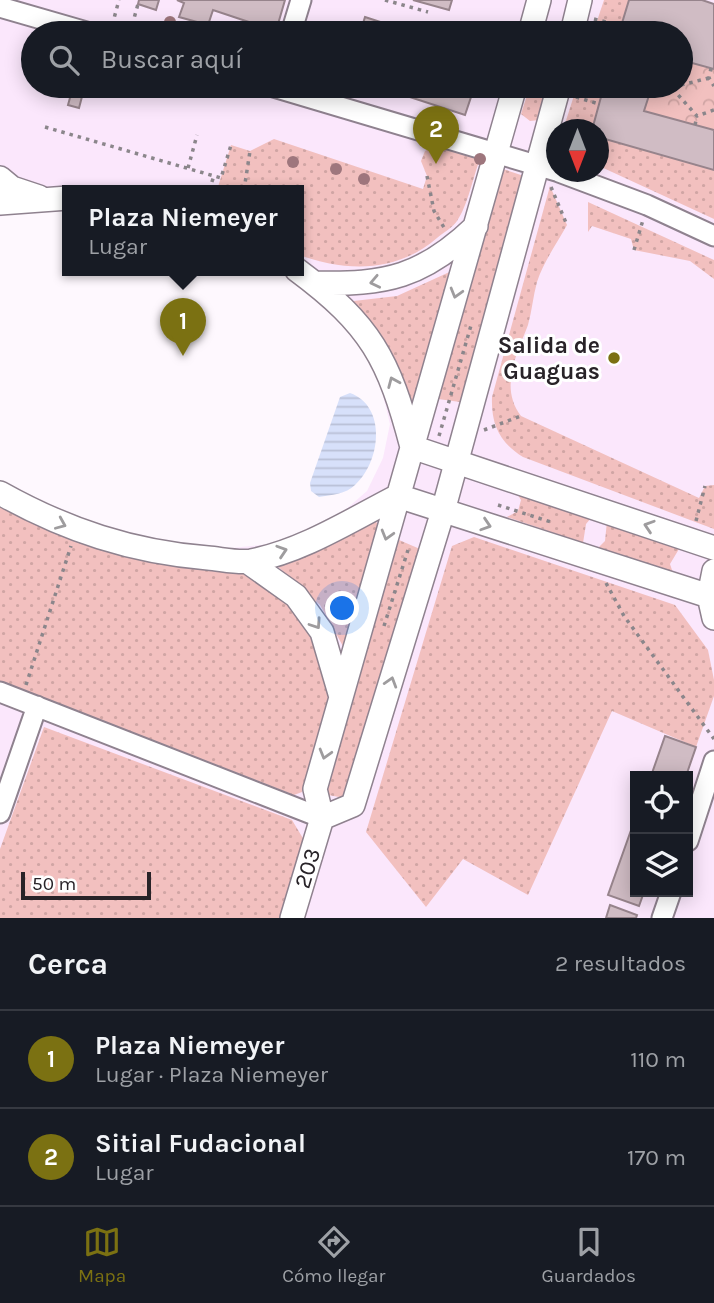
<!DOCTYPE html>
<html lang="es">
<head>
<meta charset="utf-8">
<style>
	body { margin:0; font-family:Karla,sans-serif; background:#20242c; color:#f1f3f6 }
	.controls { position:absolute; right:21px; bottom:21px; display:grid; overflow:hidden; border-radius:0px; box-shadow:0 4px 18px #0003 }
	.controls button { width:63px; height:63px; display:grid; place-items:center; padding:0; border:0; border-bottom:2px solid #363941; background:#171b24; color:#f1f3f6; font:35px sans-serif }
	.compass { position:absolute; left:546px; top:119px; width:63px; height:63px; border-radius:50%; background:#171b24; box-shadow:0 4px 18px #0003; rotate:180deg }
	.scale { position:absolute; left:21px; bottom:18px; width:130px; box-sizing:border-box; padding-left:7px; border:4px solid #282328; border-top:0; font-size:19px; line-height:24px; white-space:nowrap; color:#282328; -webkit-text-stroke:5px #fff; paint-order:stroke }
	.you { position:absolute; left:343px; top:609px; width:24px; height:24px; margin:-18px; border:5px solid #fff; border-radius:50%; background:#1a73e8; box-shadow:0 0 0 10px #1a73e833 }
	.badge { display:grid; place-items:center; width:46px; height:46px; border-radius:50%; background:#7b7112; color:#fff; font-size:23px; font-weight:700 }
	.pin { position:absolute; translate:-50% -58px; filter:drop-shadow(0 2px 4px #0008) }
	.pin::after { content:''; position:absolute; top:37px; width:24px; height:21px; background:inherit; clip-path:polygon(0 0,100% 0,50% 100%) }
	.popup { position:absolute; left:62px; top:185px; width:242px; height:91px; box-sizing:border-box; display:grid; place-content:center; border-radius:0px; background:#171b24; filter:drop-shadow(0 2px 5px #0005); font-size:23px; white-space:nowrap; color:#9ea1a6 }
	.popup b { font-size:26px; color:#f1f3f6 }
	.popup::after { content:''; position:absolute; left:50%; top:100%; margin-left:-14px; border:14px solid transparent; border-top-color:#171b24 }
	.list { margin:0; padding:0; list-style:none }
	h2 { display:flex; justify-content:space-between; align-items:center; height:91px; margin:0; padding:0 28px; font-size:30px }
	h2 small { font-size:23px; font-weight:400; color:#9ea1a6 }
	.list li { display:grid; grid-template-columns:46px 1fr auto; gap:21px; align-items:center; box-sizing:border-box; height:98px; padding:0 28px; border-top:2px solid #363941 }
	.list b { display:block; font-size:26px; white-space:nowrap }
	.list p { margin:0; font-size:23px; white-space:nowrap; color:#9ea1a6 }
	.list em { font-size:23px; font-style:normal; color:#9ea1a6 }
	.icon { flex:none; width:38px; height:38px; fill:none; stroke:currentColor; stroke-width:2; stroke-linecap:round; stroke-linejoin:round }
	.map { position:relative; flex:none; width:714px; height:918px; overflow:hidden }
	.search { position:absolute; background:#171b24; box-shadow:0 4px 18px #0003; left:21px; right:21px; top:21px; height:77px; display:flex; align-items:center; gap:18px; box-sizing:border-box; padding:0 24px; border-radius:38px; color:#9ea1a6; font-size:26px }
	.sheet { height:287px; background:#171b24 }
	nav { display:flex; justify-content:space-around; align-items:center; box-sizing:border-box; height:98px; border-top:2px solid #363941; background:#171b24; font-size:19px; color:#9ea1a6 }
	nav a { display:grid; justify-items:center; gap:4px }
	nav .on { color:#7b7112 }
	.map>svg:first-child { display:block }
	.built { fill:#fbe7fc; fill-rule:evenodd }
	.grass { fill:url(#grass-dots) }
	.forest { fill:url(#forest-crowns) }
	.water { fill:url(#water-rules) }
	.building { fill:#d0bcc4; stroke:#97848c; stroke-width:2 }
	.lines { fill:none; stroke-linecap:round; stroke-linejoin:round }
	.minor-casing { stroke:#8f828f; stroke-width:23 }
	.tertiary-casing { stroke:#8f828f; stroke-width:26 }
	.path { stroke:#8b868b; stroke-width:3.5; stroke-dasharray:3.5 5; stroke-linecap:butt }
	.minor { stroke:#fff; stroke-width:19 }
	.tertiary { stroke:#fff; stroke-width:23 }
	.tree { fill:#9e767d }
	.oneway { stroke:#9e9c9e }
	.poi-dot { fill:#7b7112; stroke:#fff; stroke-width:2.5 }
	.labels { text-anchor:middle; stroke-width:6; stroke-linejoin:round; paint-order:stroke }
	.poi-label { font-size:23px; font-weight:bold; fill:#282328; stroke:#fff; text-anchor:end }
	.street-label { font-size:23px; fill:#282328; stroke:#fff }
</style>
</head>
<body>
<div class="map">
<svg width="714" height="918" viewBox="0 0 714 918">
	<defs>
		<pattern id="grass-dots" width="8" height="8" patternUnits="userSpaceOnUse" patternTransform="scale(1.75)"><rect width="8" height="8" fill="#f2c0bf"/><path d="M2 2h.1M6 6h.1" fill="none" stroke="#d0a5a4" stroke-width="1.8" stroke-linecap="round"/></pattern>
		<pattern id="forest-crowns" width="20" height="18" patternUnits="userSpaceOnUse" patternTransform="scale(1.75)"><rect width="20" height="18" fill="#f2c0bf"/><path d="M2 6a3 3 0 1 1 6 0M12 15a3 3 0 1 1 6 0" fill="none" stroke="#d0a5a4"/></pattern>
		<pattern id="water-rules" width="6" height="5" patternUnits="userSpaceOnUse" patternTransform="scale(1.75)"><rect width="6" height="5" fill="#d7e0fa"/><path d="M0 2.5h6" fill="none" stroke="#b9c0d6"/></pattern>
	</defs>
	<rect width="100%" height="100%" fill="#fef8fe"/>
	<path class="built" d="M0 0H714V918H0V482L107 534 212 550 272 544 329 524 367 491 383 458 390 424 380 383 351 329 280 270H298V190H68L0 217ZM33 33H681V86H33ZM556 130H598V172H556ZM635 776H688V892H635Z"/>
	<path class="grass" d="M604 0H629L619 33H593Z
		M530 86H550L540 120 530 121 521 114Z
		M577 86H596L602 92 592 129 563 130Z
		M599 137 714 170V219L599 166Z
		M274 139 423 189 427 176 421 161 425 151 437 145 480 159C473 177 468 205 457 221 453 227 443 233 437 238 396 273 347 272 299 255L298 190H217L231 145 250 151Z
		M503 169 524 176 460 402 438 399Z
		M550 186 567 225C557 243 543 263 537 282 533 296 532 311 528 325 517 354 499 387 521 416L699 498 705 486 714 485V529L523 457C499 442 491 424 492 397Z
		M588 202 714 260V279L690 261 634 250 631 239 592 226 588 232Z
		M456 269 416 401H412L345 302 397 296Z
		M515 490 591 518 586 524 583 543 507 517 518 511 521 500Z
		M0 502 249 571 297 608 326 664 328 701 302 792 294 795 0 681Z
		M372 519 381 526 344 648 320 605 275 564Z
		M607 521 679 549 670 564 674 576 597 549 605 541Z
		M474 537 675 605 708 650 714 680V696L696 747 612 711 528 895 463 859 426 907 366 832 452 546Z
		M399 540 420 549 345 798 322 794Z
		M44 727 292 820 304 840 284 918H0V849Z"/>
	<path class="forest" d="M681 60 714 69V130L644 111 652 86H681Z"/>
	<path class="water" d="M350 393C387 406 381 462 355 485 346 494 331 495 319 497L311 491 310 483 340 397Z"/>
	<path class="building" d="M139 0H159L156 10 138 4Z
		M177 0H285L276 31 213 10 208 25 179 17 184 3Z
		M413 0H452L449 10Z
		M629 0H702L714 4V69L681 60V33H619Z
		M365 17 414 33H360Z
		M376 86H469L474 88 465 115Z
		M604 86H652L644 111 714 130V170L598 137V130H592Z
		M73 87 84 89 79 108 68 105Z
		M665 736 696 747 686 776H651Z
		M635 819V892H644L639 906 608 895Z
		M610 905 637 915 636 918H606Z"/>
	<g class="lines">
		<g class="minor-casing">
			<path id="minor" d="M0 7 90 33
				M291 33 301 0
				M270 86 556 171
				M559 172 647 205 714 236
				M0 692 322 818
				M0 813 37 706
				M688 841 714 761
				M662 918 671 892"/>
		</g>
		<g class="tertiary-casing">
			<path id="tertiary" d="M530 33 539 0
				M572 33 580 0
				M515 86 315 789 322 818 353 805 443 511 559 86
				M0 178 12 188 39 197
				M0 203 68 198
				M297 270C371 325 389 359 412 447L714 548
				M314 283C386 285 423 277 476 226
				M0 493C66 530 132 552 208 558 221 559 238 563 251 561 303 551 351 520 398 496L709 596
				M248 562 296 596 322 632 341 697
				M714 571 709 596 714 618
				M292 918 322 818"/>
		</g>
		<path class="path" d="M385 0 428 12
			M594 19 622 26
			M110 33 119 0
			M130 33 138 4
			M182 33 186 19
			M711 68 709 78 714 86
			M681 85 709 78
			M596 86 602 92
			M677 86 671 87 697 116 714 110
			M576 97 599 104
			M695 125 697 116
			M45 127 221 178 231 145
			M188 168 197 135
			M427 176 434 211 445 229
			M551 187 567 225
			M209 190 214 176
			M244 190 250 151
			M634 250 643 220
			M484 430 521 416
			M439 436 472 322
			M498 505 554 523
			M696 521 705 486
			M606 583 624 616 714 739
			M384 626 408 550
			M26 685 71 546"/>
		<use href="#minor" class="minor"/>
		<use href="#tertiary" class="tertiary"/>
	</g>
	<g class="tree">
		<circle cx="170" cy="22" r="6"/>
		<circle cx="480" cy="159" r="6"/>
		<circle cx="293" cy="162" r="6"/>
		<circle cx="336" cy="169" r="6"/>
		<circle cx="364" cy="179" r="6"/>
	</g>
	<defs><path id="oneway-chevron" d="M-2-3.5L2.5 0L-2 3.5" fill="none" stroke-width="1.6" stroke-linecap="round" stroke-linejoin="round" transform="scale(1.75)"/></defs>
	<g class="oneway">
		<use href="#oneway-chevron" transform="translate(375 282) rotate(168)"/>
		<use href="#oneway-chevron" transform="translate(456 293) rotate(106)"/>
		<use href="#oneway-chevron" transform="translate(393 382) rotate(-113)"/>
		<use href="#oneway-chevron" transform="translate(61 524) rotate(23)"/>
		<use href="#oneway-chevron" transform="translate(486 525) rotate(18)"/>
		<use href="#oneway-chevron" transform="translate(649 526) rotate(-162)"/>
		<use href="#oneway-chevron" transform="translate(387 535) rotate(106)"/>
		<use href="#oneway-chevron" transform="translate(282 551) rotate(-18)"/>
		<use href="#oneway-chevron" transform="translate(316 624) rotate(56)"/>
		<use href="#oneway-chevron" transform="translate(391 682) rotate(-73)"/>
		<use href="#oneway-chevron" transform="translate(325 754) rotate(106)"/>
	</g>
	<circle class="poi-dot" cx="614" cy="358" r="7"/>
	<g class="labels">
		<g class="poi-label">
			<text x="600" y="353">Salida de<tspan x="600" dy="26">Guaguas</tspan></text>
		</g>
		<g class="street-label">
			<text transform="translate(307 868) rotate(-73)" y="8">203</text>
		</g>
	</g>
</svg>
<div class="controls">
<button><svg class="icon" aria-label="locate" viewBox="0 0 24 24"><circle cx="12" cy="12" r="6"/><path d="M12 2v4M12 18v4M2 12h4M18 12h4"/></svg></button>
<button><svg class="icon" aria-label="layers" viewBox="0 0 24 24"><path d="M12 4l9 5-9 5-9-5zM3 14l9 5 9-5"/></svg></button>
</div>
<svg class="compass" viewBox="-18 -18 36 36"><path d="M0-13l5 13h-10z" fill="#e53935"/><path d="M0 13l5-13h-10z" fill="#9ea1a6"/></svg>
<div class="scale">50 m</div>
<div class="you"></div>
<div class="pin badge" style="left:183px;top:356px">1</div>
<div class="popup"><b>Plaza Niemeyer</b>Lugar</div>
<div class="pin badge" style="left:436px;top:164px">2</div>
<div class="search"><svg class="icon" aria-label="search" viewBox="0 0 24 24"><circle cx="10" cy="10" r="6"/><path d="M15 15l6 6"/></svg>Buscar aquí</div>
</div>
<section class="sheet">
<h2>Cerca<small>2 resultados</small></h2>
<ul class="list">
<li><span class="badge">1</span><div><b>Plaza Niemeyer</b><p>Lugar · Plaza Niemeyer</p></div><em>110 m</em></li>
<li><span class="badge">2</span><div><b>Sitial Fudacional</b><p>Lugar</p></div><em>170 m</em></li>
</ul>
</section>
<nav>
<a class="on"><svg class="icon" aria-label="map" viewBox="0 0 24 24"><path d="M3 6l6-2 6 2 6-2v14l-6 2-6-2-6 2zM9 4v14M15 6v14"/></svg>Mapa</a>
<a><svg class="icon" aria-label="directions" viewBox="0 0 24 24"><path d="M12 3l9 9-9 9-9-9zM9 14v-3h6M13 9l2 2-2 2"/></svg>Cómo llegar</a>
<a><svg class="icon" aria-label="saved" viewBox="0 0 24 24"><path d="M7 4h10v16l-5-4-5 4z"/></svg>Guardados</a>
</nav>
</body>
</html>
